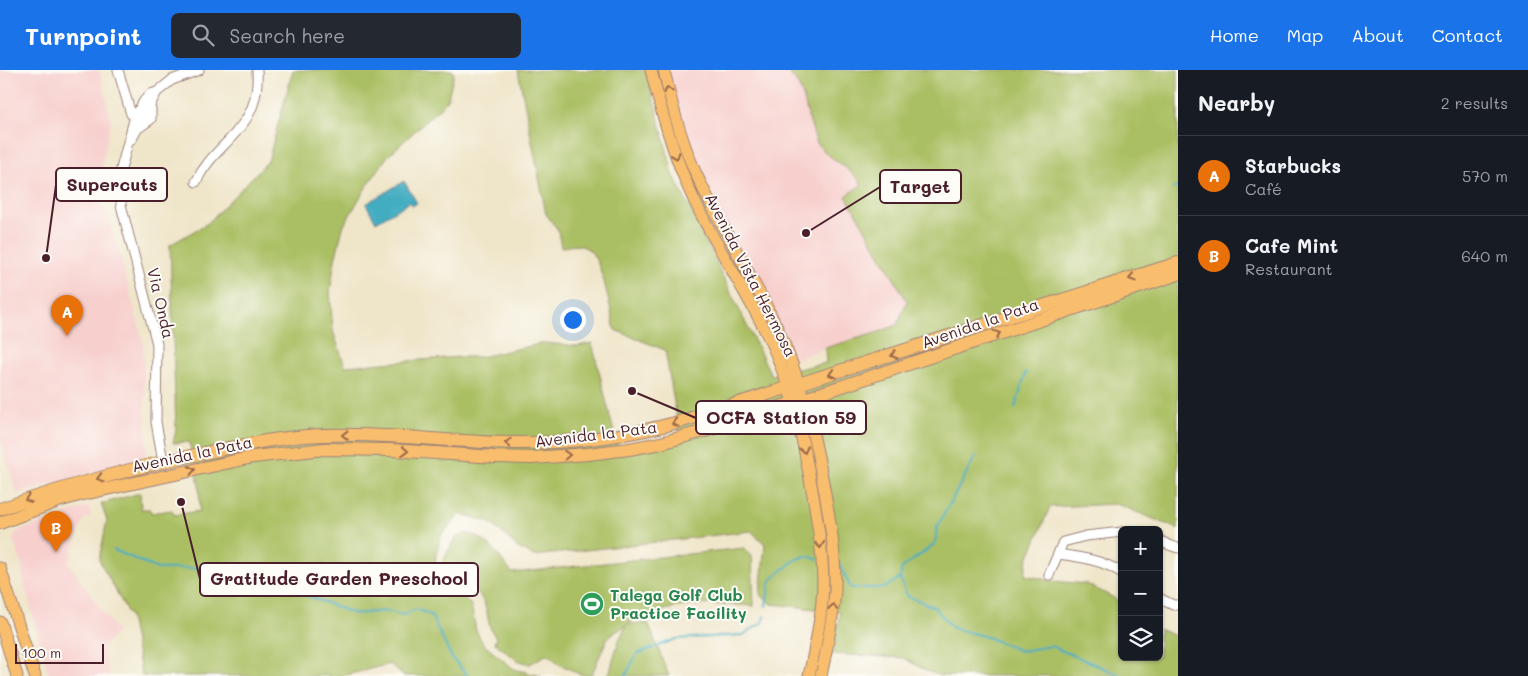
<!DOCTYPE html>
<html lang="en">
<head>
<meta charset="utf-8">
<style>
	body { margin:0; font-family:Mali,sans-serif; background:#242831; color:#f1f3f6 }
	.controls { position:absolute; right:15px; bottom:15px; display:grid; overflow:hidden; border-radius:8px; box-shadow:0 1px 4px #0004 }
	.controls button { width:45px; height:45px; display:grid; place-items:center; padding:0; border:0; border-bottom:1px solid #363941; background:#171b24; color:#f1f3f6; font:25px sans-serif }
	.scale { position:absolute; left:15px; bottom:12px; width:89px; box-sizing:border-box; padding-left:5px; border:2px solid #4a1f2b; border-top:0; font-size:14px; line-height:18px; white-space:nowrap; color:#4a1f2b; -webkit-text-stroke:4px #fdfcf7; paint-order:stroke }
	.you { position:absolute; left:572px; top:249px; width:18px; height:18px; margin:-12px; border:4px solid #fff; border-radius:50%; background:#1a73e8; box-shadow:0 0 0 8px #1a73e833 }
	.badge { display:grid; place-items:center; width:32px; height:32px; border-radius:50%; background:#1a73e8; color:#fff; font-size:16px; font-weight:700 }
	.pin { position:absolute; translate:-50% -41px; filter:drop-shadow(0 1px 2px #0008) }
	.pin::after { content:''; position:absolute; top:26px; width:18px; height:15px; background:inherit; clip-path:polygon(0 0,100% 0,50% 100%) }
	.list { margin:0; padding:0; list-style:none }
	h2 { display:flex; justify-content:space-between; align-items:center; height:65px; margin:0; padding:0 20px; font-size:21px }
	h2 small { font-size:16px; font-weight:400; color:#9ea1a6 }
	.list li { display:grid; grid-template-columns:32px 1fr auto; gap:15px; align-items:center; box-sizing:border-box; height:80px; padding:0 20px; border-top:1px solid #363941 }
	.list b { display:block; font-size:19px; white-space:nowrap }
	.list p { margin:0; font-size:16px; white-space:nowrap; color:#9ea1a6 }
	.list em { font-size:16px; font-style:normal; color:#9ea1a6 }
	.icon { flex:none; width:28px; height:28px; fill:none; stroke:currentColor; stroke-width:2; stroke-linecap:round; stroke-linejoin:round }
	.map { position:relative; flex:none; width:1178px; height:606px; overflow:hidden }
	header { display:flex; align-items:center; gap:30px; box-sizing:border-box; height:70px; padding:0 25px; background:#1a73e8; color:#fff }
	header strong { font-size:24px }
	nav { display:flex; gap:28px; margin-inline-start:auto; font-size:18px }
	.search { width:350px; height:45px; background:#242831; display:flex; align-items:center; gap:12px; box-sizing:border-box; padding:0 18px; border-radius:8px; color:#9ea1a6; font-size:19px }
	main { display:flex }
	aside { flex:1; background:#171b24 }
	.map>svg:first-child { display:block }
	.built { fill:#f7d0ce }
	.green { fill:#aabf64; stroke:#7a6f48 }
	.water { fill:#42acc1; stroke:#466676 }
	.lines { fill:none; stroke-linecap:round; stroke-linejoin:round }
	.stream { stroke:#42acc1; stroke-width:2 }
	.minor-casing { stroke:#9c827a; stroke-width:11 }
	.major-casing { stroke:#9c827a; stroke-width:13 }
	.highway-casing { stroke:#9c827a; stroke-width:14 }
	.minor { stroke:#fff; stroke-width:9 }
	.major { stroke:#f9be6d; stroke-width:11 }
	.highway { stroke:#f9be6d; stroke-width:12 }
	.oneway { stroke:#996749 }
	.labels { text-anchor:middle; stroke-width:4; stroke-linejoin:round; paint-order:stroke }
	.street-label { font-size:16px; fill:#4a1f2b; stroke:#fdfcf7 }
	.leisure-label { font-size:16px; font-weight:bold; fill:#27864d; stroke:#fdfcf7; text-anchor:start }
	.leader { fill:none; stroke:#4a1f2b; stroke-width:2 }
	.callout-dot { fill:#4a1f2b; stroke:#fdfcf7; stroke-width:2 }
	.callout { fill:#fdfcf7; stroke:#4a1f2b; stroke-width:2 }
	.callout-label { font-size:18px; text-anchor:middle; font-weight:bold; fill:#4a1f2b }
</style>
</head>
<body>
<header>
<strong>Turnpoint</strong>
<div class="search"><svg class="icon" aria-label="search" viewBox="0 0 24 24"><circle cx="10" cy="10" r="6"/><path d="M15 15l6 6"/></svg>Search here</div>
<nav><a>Home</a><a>Map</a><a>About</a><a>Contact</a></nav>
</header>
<main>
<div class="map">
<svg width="1178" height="606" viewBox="0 0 1178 606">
	<rect width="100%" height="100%" fill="#fdfcf7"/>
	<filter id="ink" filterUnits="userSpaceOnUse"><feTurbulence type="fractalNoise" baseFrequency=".02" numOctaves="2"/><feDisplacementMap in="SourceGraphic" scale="10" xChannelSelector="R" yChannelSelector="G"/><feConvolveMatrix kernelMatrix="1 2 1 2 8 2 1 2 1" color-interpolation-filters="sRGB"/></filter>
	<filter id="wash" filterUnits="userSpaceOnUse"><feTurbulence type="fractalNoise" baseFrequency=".0096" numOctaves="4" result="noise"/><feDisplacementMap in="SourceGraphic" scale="20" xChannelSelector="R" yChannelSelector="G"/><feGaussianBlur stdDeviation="1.12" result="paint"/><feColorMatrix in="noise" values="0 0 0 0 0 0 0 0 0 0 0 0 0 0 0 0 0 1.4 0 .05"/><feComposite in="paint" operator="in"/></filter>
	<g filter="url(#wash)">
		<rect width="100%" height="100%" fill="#efe5c9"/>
		<path class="built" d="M0 0H99L111 49 97 121 119 182 143 272 147 387 17 424 0 367Z
			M666 0H786L795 9 804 26 809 50 862 115 846 126 907 230 897 255 879 262 825 278 792 290 718 141 677 42Z
			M89 436 91 447 84 449 68 492 117 562 102 578 110 606H49L23 508 22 494 13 470 16 462Z"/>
		<path class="green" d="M293 0H452L454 4 447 31 387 87 363 122 343 157 335 190 330 222 333 261 345 296 459 287H480L544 273 578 276 592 273 619 383 681 372 665 280 615 260C611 243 602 188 588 179 579 173 571 176 561 177L558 160 546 144 518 0H646L673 104 771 305 826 293 825 278 879 262 897 255 907 231 846 126 862 114C849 96 827 88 817 73 815 69 813 63 812 58 803 34 806 19 786 0H1178V459L1117 434 1050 437 1027 491 1025 505 1052 511 1087 514 1114 528 1122 534V587H1159V559L1178 567V606H940L925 600 904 588 833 584 840 542 772 534 760 525 765 474 751 461 534 486 516 477 506 466 489 452 461 444 442 464 436 483 435 503 471 535 476 560 484 575 514 599 541 606H403L390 594 342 606H142L130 547 99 490 107 450 101 434 140 423 141 439H150L151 443 172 440 174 445 200 441 199 415 189 372 173 373 176 360 170 175 208 153 268 91Z
			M467 463C491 470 497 485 512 503L744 478 752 486 754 536C706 533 671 532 627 554L648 553 669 606H605L610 602 618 572 626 555 608 567 592 604C577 606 578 603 566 597 566 597 559 595 559 594 553 590 555 587 546 585L530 594 517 590 494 572 497 569C487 556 490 553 486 539 483 528 477 521 469 512L466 516 462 513 467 504 462 500 456 508 442 493 455 468Z"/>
		<path class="water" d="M404 111 417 133 412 136 410 132 376 152 366 134Z"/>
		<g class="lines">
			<path class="stream" d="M1173 119 1178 116
				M1015 338 1026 302
				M114 480 158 499 201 498 287 518 355 544 386 541 403 545 416 539 431 545 452 588 468 606
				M839 494 851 518H884L900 508 907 526 934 537 953 558 987 567 1021 581 1051 576 1122 606
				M900 508 902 498 935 474 937 457 976 386
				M766 536 770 512 774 507 795 490 805 486 818 489
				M625 606 637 584 676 569 743 565 763 552 764 546"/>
		</g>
	</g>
	<g filter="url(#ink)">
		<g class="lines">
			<g class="minor-casing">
				<path id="minor" d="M118 0 131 44 139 49
					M140 57 151 49V39L147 36
					M132 69 157 22
					M196 112C208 86 229 74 244 52 255 37 258 17 257 0
					M163 391 156 352 157 274 121 135V99L135 46 144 31 150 24 157 22 172 10 199 0
					M1159 470 1169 475 1178 478
					M1058 484C1080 487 1103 490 1122 503
					M1049 505 1063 472 1086 466 1122 462
					M1159 528 1173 535H1178"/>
			</g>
			<g class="major-casing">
				<path id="major" d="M651 0C663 50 678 101 702 146 723 187 748 225 768 266 794 319 805 379 815 437 820 468 825 500 822 531 820 556 814 581 809 606
					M664 0C672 37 682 74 698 108 723 161 755 210 779 262 800 309 813 357 822 407 829 445 836 482 835 520 833 549 827 578 821 606
					M0 498 35 606
					M0 552 17 606"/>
			</g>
			<g class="highway-casing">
				<path id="highway" d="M0 439C67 416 135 397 204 383 244 375 284 366 324 365 390 363 455 373 521 373 576 373 633 365 686 350L1178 193
					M0 453 58 431 79 425 253 387 324 379 391 380 495 387 532 388 588 384 629 379 661 373 726 355 1178 204"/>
			</g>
			<use href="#minor" class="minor"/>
			<use href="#major" class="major"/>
			<use href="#highway" class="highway"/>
		</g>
		<defs><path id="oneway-chevron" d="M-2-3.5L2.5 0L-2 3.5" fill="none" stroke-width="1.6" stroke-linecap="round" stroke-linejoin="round" transform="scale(1.25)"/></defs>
		<g class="oneway">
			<use href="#oneway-chevron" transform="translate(668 20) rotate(-103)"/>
			<use href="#oneway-chevron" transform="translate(676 86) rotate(71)"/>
			<use href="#oneway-chevron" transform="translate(1132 208) rotate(162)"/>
			<use href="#oneway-chevron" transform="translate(997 264) rotate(-19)"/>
			<use href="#oneway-chevron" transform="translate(894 285) rotate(162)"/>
			<use href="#oneway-chevron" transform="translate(832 304) rotate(163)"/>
			<use href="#oneway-chevron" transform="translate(675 353) rotate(165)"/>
			<use href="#oneway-chevron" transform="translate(345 365) rotate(-180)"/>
			<use href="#oneway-chevron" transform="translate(508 373) rotate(-178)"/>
			<use href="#oneway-chevron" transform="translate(804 380) rotate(76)"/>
			<use href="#oneway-chevron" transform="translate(405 381) rotate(4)"/>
			<use href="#oneway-chevron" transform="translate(567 385) rotate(-4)"/>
			<use href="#oneway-chevron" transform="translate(192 400) rotate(-12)"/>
			<use href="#oneway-chevron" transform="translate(100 408) rotate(165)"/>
			<use href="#oneway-chevron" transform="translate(28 429) rotate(161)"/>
			<use href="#oneway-chevron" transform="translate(820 475) rotate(83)"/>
			<use href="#oneway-chevron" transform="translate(833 537) rotate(-83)"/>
		</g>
	</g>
	<defs>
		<g id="stadium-disc" transform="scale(1.25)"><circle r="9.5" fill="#2e9e5b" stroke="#fdfcf7"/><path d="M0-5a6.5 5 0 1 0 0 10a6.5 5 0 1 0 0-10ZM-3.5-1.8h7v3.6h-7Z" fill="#fff"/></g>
	</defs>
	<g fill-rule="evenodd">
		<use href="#stadium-disc" x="592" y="534"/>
	</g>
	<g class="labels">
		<g class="street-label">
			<text transform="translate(751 205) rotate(63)" y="6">Avenida Vista Hermosa</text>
			<text transform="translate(161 233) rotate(77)" y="6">Via Onda</text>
			<text transform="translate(980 253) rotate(-19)" y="6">Avenida la Pata</text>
			<text transform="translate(596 364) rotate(-7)" y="6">Avenida la Pata</text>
			<text transform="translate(192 384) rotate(-12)" y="6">Avenida la Pata</text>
		</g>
		<g class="leisure-label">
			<text x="610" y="531">Talega Golf Club<tspan x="610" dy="18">Practice Facility</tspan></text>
		</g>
	</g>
	<path class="leader" d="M46 188L56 115M806 163L880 117M632 321L696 348M181 432L200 509"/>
	<g class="callout-dot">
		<circle cx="46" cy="188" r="5"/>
		<circle cx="806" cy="163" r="5"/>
		<circle cx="632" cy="321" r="5"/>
		<circle cx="181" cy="432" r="5"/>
	</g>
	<g class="callout">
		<rect x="56" y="98" width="111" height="33" rx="5"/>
		<rect x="880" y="100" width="81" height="33" rx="5"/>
		<rect x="696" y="331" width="170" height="33" rx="5"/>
		<rect x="200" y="493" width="278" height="33" rx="5"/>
	</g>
	<g class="callout-label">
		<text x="112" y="121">Supercuts</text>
		<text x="920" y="123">Target</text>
		<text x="781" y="354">OCFA Station 59</text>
		<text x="339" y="515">Gratitude Garden Preschool</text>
	</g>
</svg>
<div class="controls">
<button>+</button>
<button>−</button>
<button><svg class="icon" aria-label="layers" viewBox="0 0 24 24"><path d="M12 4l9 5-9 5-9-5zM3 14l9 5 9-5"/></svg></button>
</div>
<div class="scale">100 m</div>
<div class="you"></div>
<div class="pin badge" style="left:67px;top:266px;background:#e8710a">A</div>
<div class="pin badge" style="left:56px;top:482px;background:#e8710a">B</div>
</div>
<aside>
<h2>Nearby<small>2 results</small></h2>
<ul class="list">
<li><span class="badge" style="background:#e8710a">A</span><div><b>Starbucks</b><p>Café</p></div><em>570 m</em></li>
<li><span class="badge" style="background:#e8710a">B</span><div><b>Cafe Mint</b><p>Restaurant</p></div><em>640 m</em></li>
</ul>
</aside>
</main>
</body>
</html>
